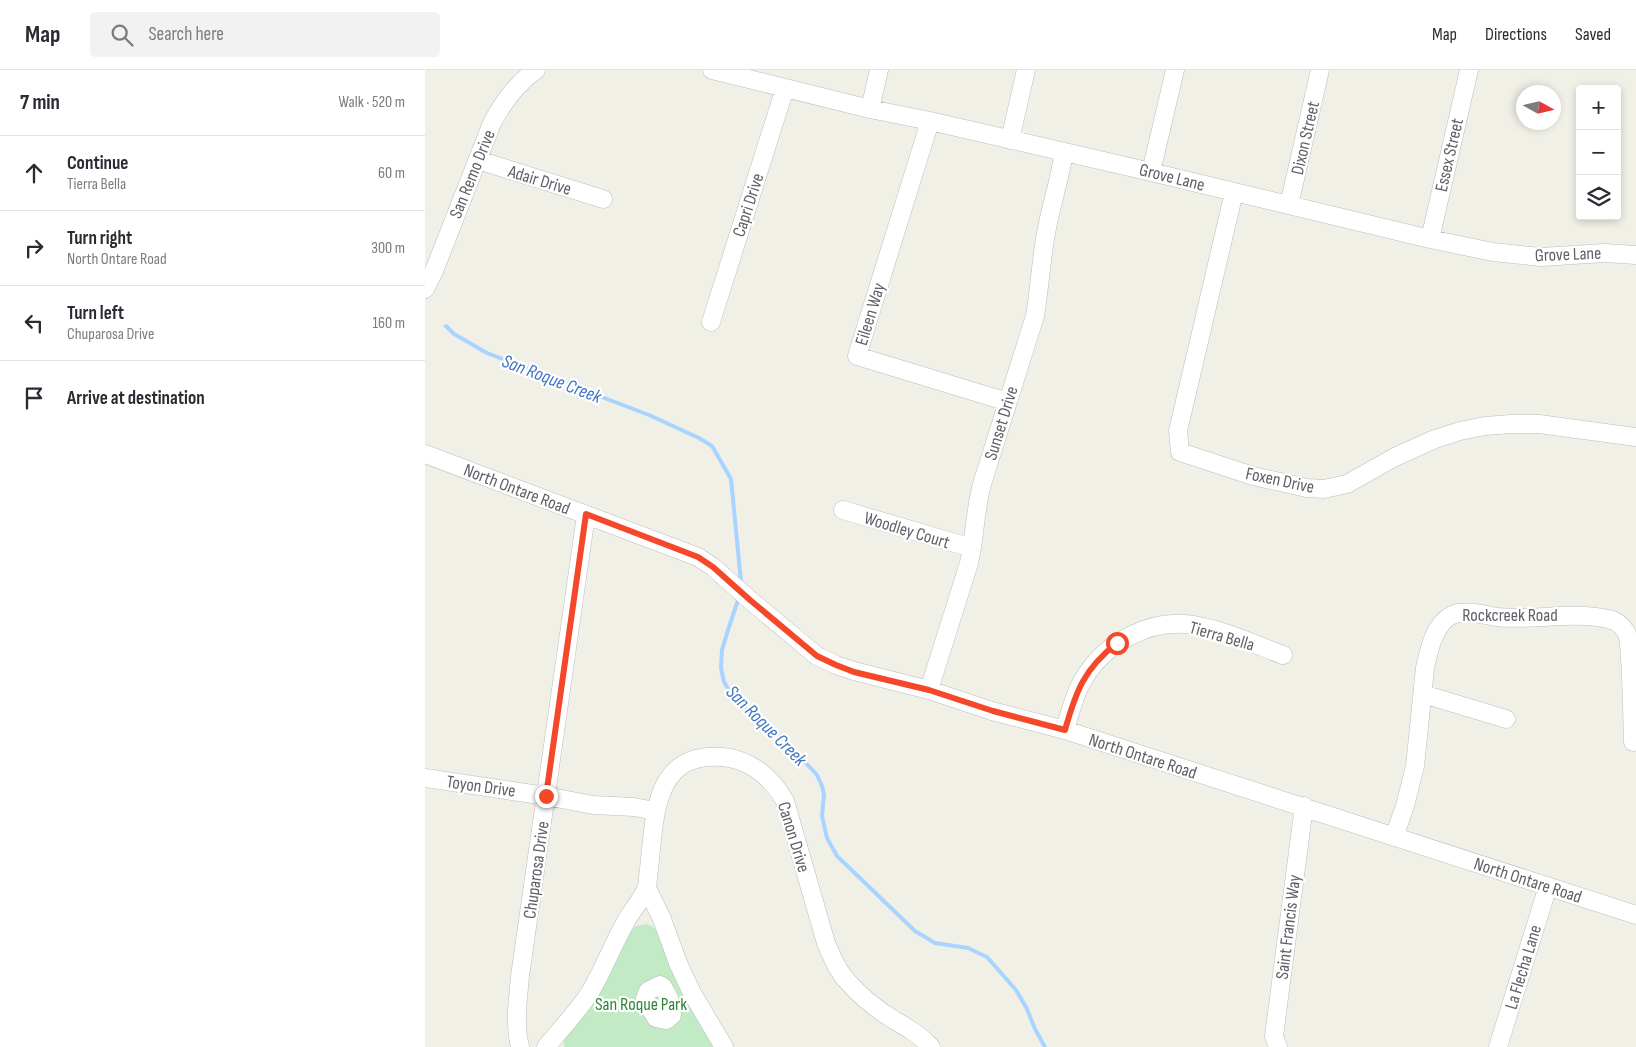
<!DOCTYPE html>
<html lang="en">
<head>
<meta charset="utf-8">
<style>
	body { margin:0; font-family:"Sofia Sans Condensed",sans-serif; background:#f2f2f3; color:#2b2b33 }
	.controls { position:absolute; right:15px; top:15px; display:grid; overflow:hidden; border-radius:5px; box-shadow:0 2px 8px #0003 }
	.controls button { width:45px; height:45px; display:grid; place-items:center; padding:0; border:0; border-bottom:1px solid #e1e1e2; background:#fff; color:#2b2b33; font:25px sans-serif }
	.compass { position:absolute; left:1091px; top:15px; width:45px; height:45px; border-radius:50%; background:#fff; box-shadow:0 2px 8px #0003; rotate:98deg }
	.stop { position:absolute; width:15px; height:15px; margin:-11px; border:4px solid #f5482a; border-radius:50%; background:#fff }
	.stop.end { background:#f5482a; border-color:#fff; box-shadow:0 1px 5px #0008 }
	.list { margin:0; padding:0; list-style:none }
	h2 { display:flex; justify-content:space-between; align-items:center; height:65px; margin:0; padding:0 20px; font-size:21px }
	h2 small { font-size:16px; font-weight:400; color:#7c7c81 }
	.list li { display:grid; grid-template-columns:32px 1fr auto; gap:15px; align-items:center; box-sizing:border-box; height:75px; padding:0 20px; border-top:1px solid #e1e1e2 }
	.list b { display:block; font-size:19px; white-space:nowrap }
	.list p { margin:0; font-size:16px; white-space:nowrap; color:#7c7c81 }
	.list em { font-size:16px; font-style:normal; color:#7c7c81 }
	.icon { flex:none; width:28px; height:28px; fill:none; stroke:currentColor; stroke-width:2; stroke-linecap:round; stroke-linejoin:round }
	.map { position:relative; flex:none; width:1211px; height:977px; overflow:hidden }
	header { display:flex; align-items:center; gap:30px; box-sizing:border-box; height:70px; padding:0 25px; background:#fff; border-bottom:1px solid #e1e1e2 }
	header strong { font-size:24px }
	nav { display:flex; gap:28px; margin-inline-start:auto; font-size:18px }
	.search { width:350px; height:45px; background:#f2f2f3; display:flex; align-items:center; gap:12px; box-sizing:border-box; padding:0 18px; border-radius:5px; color:#7c7c81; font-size:19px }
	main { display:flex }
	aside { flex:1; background:#fff }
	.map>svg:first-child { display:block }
	.green { fill:#c2eac5 }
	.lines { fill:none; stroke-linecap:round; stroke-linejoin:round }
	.stream { stroke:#a9d4ff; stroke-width:4 }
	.minor-casing { stroke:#b9bcc1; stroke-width:19 }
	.minor { stroke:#fff; stroke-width:18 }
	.route { stroke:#f5482a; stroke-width:6 }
	.labels { text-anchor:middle; stroke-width:4.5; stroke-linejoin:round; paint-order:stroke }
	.street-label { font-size:18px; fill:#5e6268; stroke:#fff }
	.park-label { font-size:18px; fill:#30853a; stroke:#fff }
	.water-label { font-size:19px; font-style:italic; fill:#4077c3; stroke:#fff }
</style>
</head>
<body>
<header>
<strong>Map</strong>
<div class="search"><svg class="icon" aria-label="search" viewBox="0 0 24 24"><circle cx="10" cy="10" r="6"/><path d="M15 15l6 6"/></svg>Search here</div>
<nav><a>Map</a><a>Directions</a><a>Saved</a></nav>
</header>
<main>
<aside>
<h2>7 min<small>Walk · 520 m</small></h2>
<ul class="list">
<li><svg class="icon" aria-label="ahead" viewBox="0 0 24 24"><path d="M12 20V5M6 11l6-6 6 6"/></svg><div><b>Continue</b><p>Tierra Bella</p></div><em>60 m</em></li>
<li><svg class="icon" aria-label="right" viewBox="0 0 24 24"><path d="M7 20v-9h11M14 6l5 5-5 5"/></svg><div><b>Turn right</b><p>North Ontare Road</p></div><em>300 m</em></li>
<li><svg class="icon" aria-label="left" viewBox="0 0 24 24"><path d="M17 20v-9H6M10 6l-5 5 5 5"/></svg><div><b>Turn left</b><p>Chuparosa Drive</p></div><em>160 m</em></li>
<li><svg class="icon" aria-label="arrive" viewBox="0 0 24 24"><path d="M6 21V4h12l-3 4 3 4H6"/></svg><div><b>Arrive at destination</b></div></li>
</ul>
</aside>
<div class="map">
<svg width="1211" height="977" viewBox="0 0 1211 977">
	<rect width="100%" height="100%" fill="#f1f0e7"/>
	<path class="green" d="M221 854 227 856 233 862 290 977H139V969L177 919 206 861 211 856Z"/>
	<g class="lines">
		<path class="stream" d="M21 256 29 264 62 283 224 345 274 368 287 376 306 409 316 512
			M314 527 303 560 297 580 296 598 299 612 307 625 333 650 361 671 392 705 397 716 399 725 397 746 402 768 412 786 490 861 510 873 543 878 562 887 591 920 602 939 610 959 620 977"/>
		<g class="minor-casing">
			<path id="minor" d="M287 0 445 39 505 51 726 102 1005 169 1068 182 1116 187 1180 183 1211 185
				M445 39 454 0
				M505 51 432 286 583 332
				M585 70 601 0
				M53 90 178 129
				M726 102 750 0
				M809 122 753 361 755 382 828 406 882 418 899 419 922 414 970 387 1010 369 1035 361 1060 356 1086 354H1114L1211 367
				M864 135 895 0
				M1005 169 1044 0
				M0 219 9 201 67 53C78 32 91 14 111 0
				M286 252 360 18
				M0 384 273 487 288 497 325 530 392 586 411 595 429 601 504 620 567 641 640 660 1211 845
				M418 440 547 478
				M504 620 544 493C550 466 550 440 557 414L610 246C615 217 616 187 622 158 627 132 635 108 639 82
				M998 624 1081 649
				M640 660C645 643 649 625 658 610 679 573 725 548 768 555 799 560 829 574 858 585
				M0 708 121 726 168 735 209 737 230 741
				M969 767 980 736 990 696 1000 598C1004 580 1009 554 1027 545 1040 539 1059 545 1072 547 1109 551 1146 541 1183 549 1190 550 1197 555 1201 562 1205 569 1204 579 1205 588 1207 616 1207 644 1208 672
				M222 818 237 849 253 893 267 923 299 977
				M235 915 238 917 244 928 241 934 247 945 241 950 231 948 220 929 223 921Z
				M95 977C89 953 93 931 95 906L161 445
				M121 977C136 959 151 943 164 924 178 901 187 876 200 853 206 841 217 830 222 817 223 812 223 805 224 799 230 749 227 681 298 687 326 690 346 707 360 731L401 873C407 887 413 902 424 913 436 927 453 940 469 950 483 958 495 965 506 977
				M853 977 849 966 879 736
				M1073 977 1123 816"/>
		</g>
		<use href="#minor" class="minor"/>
	</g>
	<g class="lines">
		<path class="route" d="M121 726 161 444 273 487 288 497 325 530 392 586 411 595 429 602 504 620 568 641 640 660C651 621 659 599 692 573"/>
	</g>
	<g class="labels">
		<g class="street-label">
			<text transform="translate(880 68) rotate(-77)" y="6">Dixon Street</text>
			<text transform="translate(1024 85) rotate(-77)" y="6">Essex Street</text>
			<text transform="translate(47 104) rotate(-68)" y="6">San Remo Drive</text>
			<text transform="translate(747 107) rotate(14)" y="6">Grove Lane</text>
			<text transform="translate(115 110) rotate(17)" y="6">Adair Drive</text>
			<text transform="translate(323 135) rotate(-72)" y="6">Capri Drive</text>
			<text transform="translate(1143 184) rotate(-2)" y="6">Grove Lane</text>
			<text transform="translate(445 244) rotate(-73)" y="6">Eileen Way</text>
			<text transform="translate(576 353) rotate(-73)" y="6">Sunset Drive</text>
			<text transform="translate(855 410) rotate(12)" y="6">Foxen Drive</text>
			<text transform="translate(92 419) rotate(21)" y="6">North Ontare Road</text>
			<text transform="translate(482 460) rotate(17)" y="6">Woodley Court</text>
			<text x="1085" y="551">Rockcreek Road</text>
			<text transform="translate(797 566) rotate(16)" y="6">Tierra Bella</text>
			<text transform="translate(718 686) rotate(18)" y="6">North Ontare Road</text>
			<text transform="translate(56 716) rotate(8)" y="6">Toyon Drive</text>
			<text transform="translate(369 767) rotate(73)" y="6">Canon Drive</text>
			<text transform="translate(111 800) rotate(-82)" y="6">Chuparosa Drive</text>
			<text transform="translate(1103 810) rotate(18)" y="6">North Ontare Road</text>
			<text transform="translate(863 857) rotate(-83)" y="6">Saint Francis Way</text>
			<text transform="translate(1098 897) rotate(-73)" y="6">La Flecha Lane</text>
		</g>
		<g class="park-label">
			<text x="216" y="940">San Roque Park</text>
		</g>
		<g class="water-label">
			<text transform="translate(127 308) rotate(21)" y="7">San Roque Creek</text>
			<text transform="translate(342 655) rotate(45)" y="7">San Roque Creek</text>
		</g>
	</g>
</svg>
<div class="controls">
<button>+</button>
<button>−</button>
<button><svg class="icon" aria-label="layers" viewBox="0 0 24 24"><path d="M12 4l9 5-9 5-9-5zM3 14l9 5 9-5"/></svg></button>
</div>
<svg class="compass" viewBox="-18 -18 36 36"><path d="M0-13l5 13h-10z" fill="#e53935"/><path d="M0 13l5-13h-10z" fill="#7c7c81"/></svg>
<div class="stop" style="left:692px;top:573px"></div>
<div class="stop end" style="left:121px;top:726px"></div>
</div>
</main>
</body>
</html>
